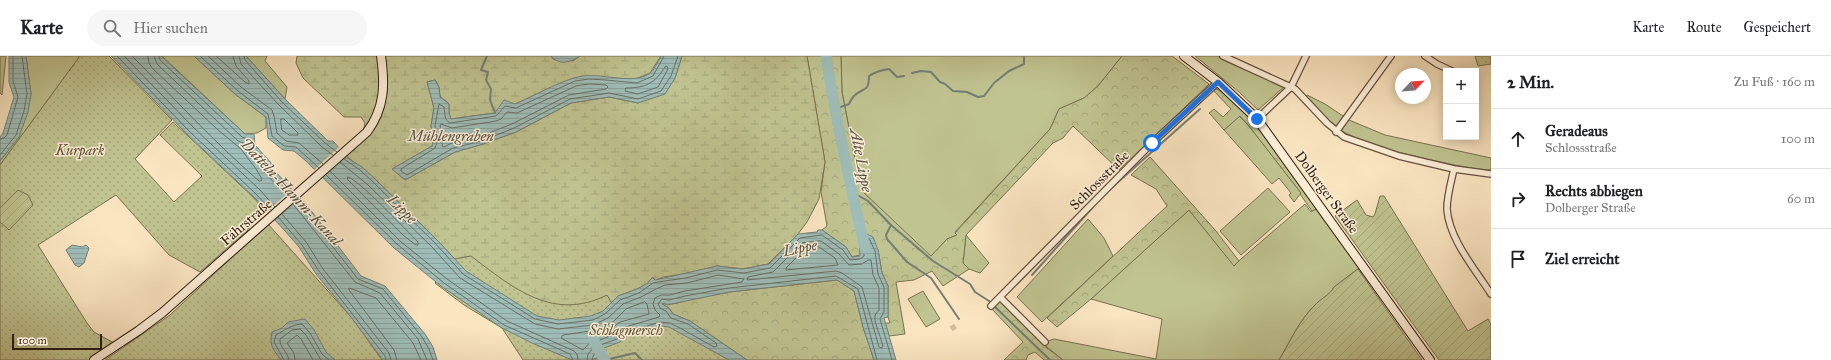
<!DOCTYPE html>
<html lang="de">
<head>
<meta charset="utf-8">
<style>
	body { margin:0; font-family:"IM FELL Great Primer",serif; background:#f6f6f6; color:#202124 }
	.controls { position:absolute; right:12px; top:12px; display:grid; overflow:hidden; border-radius:0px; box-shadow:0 2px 10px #0003 }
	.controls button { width:36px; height:36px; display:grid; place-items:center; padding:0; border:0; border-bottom:1px solid #e0e0e0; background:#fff; color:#202124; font:20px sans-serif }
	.compass { position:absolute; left:1395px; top:12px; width:36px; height:36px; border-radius:50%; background:#fff; box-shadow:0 2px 10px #0003; rotate:65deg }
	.scale { position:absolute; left:12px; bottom:10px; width:90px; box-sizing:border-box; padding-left:4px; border:2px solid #332011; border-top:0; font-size:11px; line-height:14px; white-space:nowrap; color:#332011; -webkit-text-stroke:3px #fceed7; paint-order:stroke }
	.stop { position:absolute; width:12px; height:12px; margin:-9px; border:3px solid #1a73e8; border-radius:50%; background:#fff }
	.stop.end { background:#1a73e8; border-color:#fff; box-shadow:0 1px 4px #0008 }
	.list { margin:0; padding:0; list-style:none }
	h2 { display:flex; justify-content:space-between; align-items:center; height:52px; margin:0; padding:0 16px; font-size:17px }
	h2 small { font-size:13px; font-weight:400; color:#757577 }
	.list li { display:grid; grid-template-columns:26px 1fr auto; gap:12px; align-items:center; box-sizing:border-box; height:60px; padding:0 16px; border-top:1px solid #e0e0e0 }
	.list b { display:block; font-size:15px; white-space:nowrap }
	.list p { margin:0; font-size:13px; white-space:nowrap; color:#757577 }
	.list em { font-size:13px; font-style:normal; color:#757577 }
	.icon { flex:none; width:22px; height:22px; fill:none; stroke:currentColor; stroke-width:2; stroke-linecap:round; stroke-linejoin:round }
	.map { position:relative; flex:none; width:1491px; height:304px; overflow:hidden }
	header { display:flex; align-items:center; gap:24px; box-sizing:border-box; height:56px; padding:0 20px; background:#fff; border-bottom:1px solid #e0e0e0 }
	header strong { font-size:19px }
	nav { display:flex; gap:22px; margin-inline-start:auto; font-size:14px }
	.search { width:280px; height:36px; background:#f6f6f6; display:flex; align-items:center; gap:10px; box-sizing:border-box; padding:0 14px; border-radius:22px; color:#757577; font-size:15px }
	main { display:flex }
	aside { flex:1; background:#fff }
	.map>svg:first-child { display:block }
	.grass { fill:#c0c491; stroke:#7a7251 }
	.forest { fill:url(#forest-crowns); stroke:#7a7251 }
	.wetland { fill:url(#wetland-marsh); stroke:#7a7251 }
	.park { fill:url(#park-dots); stroke:#7a7251 }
	.garden { fill:url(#garden-furrows); stroke:#7a7251 }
	.water { fill:url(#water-rules); stroke:#747f76 }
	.pier { fill:#fae5c1 }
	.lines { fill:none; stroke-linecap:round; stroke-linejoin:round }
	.shore { stroke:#696f65; stroke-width:1 }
	.stream { stroke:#747f76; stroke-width:2 }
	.river { stroke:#9fbeb9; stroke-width:11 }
	.minor-tunnel { stroke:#d2be9e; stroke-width:5.5; stroke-dasharray:5.5 3; stroke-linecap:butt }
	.minor-casing { stroke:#65513d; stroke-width:8 }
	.secondary-casing { stroke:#332011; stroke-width:10 }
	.minor { stroke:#fceed7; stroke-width:5.5 }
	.secondary { stroke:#fceed7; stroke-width:8 }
	.route { stroke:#1a73e8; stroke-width:5 }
	.labels { text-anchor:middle; stroke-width:3; stroke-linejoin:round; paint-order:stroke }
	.park-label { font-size:14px; font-style:italic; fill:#5d5137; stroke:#fceed7 }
	.street-label { font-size:14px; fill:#332011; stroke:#fceed7 }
	.water-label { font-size:15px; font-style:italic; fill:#534f43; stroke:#fceed7 }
</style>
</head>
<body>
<header>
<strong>Karte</strong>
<div class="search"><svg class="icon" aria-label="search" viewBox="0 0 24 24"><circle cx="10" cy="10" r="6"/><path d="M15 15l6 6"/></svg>Hier suchen</div>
<nav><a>Karte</a><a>Route</a><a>Gespeichert</a></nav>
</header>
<main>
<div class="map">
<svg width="1491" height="304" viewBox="0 0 1491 304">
	<defs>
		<pattern id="forest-crowns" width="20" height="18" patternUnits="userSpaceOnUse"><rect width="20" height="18" fill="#c0c491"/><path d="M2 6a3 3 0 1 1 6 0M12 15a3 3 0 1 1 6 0" fill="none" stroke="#a5a87c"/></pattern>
		<pattern id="wetland-marsh" width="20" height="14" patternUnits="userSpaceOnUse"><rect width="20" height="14" fill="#c0c491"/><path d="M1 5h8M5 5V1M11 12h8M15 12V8" fill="none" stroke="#a5a87c"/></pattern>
		<pattern id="park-dots" width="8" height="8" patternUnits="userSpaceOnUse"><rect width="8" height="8" fill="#c0c491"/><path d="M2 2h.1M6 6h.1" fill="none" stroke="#a5a87c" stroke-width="1.8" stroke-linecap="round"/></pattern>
		<pattern id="garden-furrows" width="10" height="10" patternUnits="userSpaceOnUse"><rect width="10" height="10" fill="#c0c491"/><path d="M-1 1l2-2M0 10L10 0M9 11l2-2" fill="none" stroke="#a5a87c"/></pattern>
		<pattern id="water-rules" width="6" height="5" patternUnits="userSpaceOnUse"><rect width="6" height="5" fill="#9fbeb9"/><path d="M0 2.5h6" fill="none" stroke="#89a39e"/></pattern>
	</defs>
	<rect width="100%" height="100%" fill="#fae5c1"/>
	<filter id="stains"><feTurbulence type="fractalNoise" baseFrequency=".005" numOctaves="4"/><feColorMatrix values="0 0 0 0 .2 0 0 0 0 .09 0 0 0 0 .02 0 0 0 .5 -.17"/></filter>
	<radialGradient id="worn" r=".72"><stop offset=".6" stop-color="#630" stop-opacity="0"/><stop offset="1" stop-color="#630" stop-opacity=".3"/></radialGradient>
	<path class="grass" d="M0 0H6L2 39 0 37Z
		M26 0H80L0 109V105L19 81 31 38Z
		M162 0H194L235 38 266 61V72L257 77 245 78Z
		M246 0H267L265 5 287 31 285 43Z
		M841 0H1122L1098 30 1084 42 1059 53 1050 73 955 176 957 179 947 183 931 201 863 136 858 119 842 36Z
		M1195 0H1217L1285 30 1258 54 1239 36Z
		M1307 39 1325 48 1349 64 1385 79 1491 102V114C1470 113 1451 108 1431 104 1401 97 1371 91 1344 76 1329 68 1317 52 1306 40Z
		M1239 60 1249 70 1301 137 1294 146 1289 139 1291 137 1279 122 1272 128 1224 74Z
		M1268 132 1290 156 1241 199 1220 175Z
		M1305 148 1311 156 1316 153 1359 212 1334 231C1331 239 1320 243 1314 250 1299 265 1290 286 1279 304H1063L1042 287 1054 283 1156 303 1162 263 1091 243 1189 154 1234 209Z
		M1088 163 1104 182 1113 200 1042 266 1017 241Z
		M966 179 989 207 980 217 969 213 963 207Z
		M923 235 940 263 926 271 908 243Z"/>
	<path class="forest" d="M807 0H841L842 36 858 119 863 136 931 200 947 183 957 179 955 177 1050 73 1059 53 1084 42 1098 30 1122 0H1172L1209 28 1119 114 1073 70 1063 82 1053 87 966 179 963 207 969 213 943 230 932 215 914 224 896 226 905 278 889 280 885 267H890L888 261V230L882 217 878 194 852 201 846 191 822 174 827 170 821 136 825 106Z
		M1217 33C1251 53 1294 119 1316 153L1312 155 1300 138 1301 137 1249 70 1240 60 1224 74 1211 59 1209 57 1214 53 1223 61 1231 53 1213 34Z
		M1150 101 1216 175 1239 205 1234 210 1189 154 1091 243 1057 271 1047 262 1167 150 1156 133 1131 119Z
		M837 224 854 235 863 271 874 304H747L690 265 673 258 669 252 662 248 677 247 686 244 729 236Z
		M999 245 1047 292 1063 304H1044L1035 296 1028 299 1026 304H1004L1023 286 991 252Z"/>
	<path class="wetland" d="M297 0H378C381 34 383 47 363 76L365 67 361 61H344L303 22 296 7Z
		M384 0H551L553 3 573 5 580 0H661L650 17 636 23 574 22 495 57 451 63 449 57V48L440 40 439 31 435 24 427 26 434 52 431 70 434 83 432 90 393 113 405 124 455 96 483 88 516 76 571 47 609 41 638 47 675 22 682 0H807L825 106 819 143 807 166 798 178 768 208 743 213 717 210 686 218 663 221 637 233 618 240 603 255 576 263 466 215 438 185 374 122 345 99 384 50 387 37V22Z"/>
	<path class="park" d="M80 0H109L172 64 135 103 174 146 202 120 160 79 173 66 253 141 266 155 251 169 247 175 200 216 169 199 116 139 38 189 87 267 94 276 114 287 89 304H0V109Z
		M1475 0H1491V8L1478 10Z
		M268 168 352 262 382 304H105L170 259Z
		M471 200C513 232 553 266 607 239L611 246 630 241 737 304H523L502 272 464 249 435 227 454 203Z"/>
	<path class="garden" d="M18 134 28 139 33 149 9 174 0 166V152Z
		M1380 140H1384L1468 275 1488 263 1491 268V304H1439L1335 160 1357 144 1366 159 1373 161 1375 158Z
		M1358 213 1422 304H1279C1290 286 1299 265 1314 250 1320 243 1330 239 1334 231Z"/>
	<path class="water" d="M9 0H26L31 38 28 56 19 81 0 105V81L3 77 14 41 9 26Z
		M111 0H161L245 78H254L255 89 272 108 271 111 306 148 361 220 385 230 425 278 433 291 437 304H383L351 261 316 218 299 191 285 175 254 141 187 78Z
		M194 0H246L285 43 328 85H333L349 103 362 111 374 122 438 185 466 215 537 260 559 264 591 260 603 255 618 240 637 233 648 227 649 225 653 221 655 224 717 210 743 213 769 208 798 178 817 176 818 174H822L846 191 852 201 860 200 859 178 863 176 873 181 878 194 882 217 888 230V261L884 262 896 304H874L863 271 854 235 837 224 729 236 667 249 664 247 662 248 669 252 673 258 690 265 747 304H729L678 276 669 271 661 270 625 280 620 286 604 292 597 302 592 304H572L532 287 502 272 441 230 394 192 306 105 294 95 283 94 268 82 266 61 235 38Z
		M551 0H580C571 6 559 10 551 0Z
		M661 0H682L675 22 665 38 638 47 609 41 571 47 516 76 483 88 455 96 405 124 392 113 432 90 434 83 431 70 434 52 427 26 435 24 439 31 440 41 449 48V57L451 63 495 57 504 44 515 48C534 40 554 28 574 22 598 14 629 30 649 18 654 15 658 5 661 0Z
		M72 189 82 191 86 189 89 192 84 207 79 211 75 209 66 194Z
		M305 263 314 274 326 296 335 304H281C273 293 269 290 272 276L282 272 288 266Z"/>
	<path class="pier" d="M340 90 348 98 321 122 313 115Z
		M294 132 301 140 272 164 265 157Z"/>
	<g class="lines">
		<path class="shore" d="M117 0 190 76 256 138 271 154
			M124 0 194 72 260 134 275 151
			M132 0C174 42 214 86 259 125H261L262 123 256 113 241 93 217 73 152 12 149 7 148 0
			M154 0 157 8 238 85 246 88 248 95 262 110 265 117 287 140
			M159 0 160 4 242 81 251 84 253 93 267 108 269 114 290 137
			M200 0 238 35 268 58 272 80 284 90 296 91 319 112
			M208 0 241 31 272 54 274 60 277 77 286 85 299 87 323 108
			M216 0 245 26 249 28V25L236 10 233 0
			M239 0 241 8 279 49 322 91 333 99
			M244 0 245 4 282 46 325 87 337 96
			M664 0 653 20 637 27 606 24 589 23 575 25 516 52 505 50 496 60 450 67C444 64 445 57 444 51L439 48 435 70 438 84 435 92 401 113V115L407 119 453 92 482 85 514 72 570 43 609 37 638 43 661 35 671 20 678 0
			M665 11 667 10 668 13 658 31 638 38 625 35 626 32C646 32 655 27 665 11Z
			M590 28 606 29 608 31 606 33 569 39 512 68 481 80 452 87 444 91 442 90 443 82 440 70 441 68 452 72 496 65 501 63 507 56 517 57 576 30Z
			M281 63H284L298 77V79H289L282 74Z
			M0 83 4 82 7 79 18 41 13 25V0
			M0 99 16 79 24 55 27 38 22 0
			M344 103 360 114 372 125 435 187 463 218 535 263 558 268 593 264 605 258 620 244 639 237 653 227 664 225 686 222 717 214 744 217 770 212 800 182 822 179 843 194 850 204 860 203 864 200 863 184 866 182 870 184 875 195 878 218 884 231V256L880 263 892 304
			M340 106 368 129 432 191 460 222 535 268 558 273 593 269 608 262 623 248 641 241 656 233 665 229 687 227 718 219 744 223 742 226 685 235 670 239H661L655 242 653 248 655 254 660 259 659 261 622 272 615 278 600 284 588 298 587 304
			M330 115 400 185 447 223 507 265 574 295 577 298 578 304
			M326 119 397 188 444 227 504 269 570 298 573 304
			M348 121C357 122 408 176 418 186V189H416L404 180 348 124Z
			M297 145 358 223 383 233 422 281 429 293 433 304
			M293 148 355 226 380 237 418 283 427 304
			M282 158 306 186 323 213 389 297 391 304
			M278 161 302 189 319 215 385 300 386 304
			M821 185 839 198 849 209 862 208 868 204H871L873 219 879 232V254L875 259V265L883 290 882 292 879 291 862 231 842 217 836 215 747 224 748 221 773 216 802 187Z
			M819 191 835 202 838 209 786 214V212L805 193Z
			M645 246 647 248 649 258 620 266 611 273 597 279 583 294 561 282 563 279 597 274 613 266 626 253Z
			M284 304 274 286 276 279C285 274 291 269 302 268L310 277 322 298 329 304
			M289 304C288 296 279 291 280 283L292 274 300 273 306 279 321 304
			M295 304 294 297 287 287 297 279 301 283 313 304
			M397 304 394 294 349 234V232L376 242 413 287 421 304
			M592 304 593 300 603 288 617 283 624 277 660 266 670 267 680 272 714 291 717 290 716 287 688 268 671 262 666 255 661 253 658 248 662 243 669 244 685 240 729 232 836 220 858 233 877 304"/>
		<path class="stream" d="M487 0 481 14 488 16 486 24 491 33 490 44 495 57
			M912 17 921 15 931 16 940 26 945 28 953 35 967 36 978 41 984 40 994 27 1009 15 1024 8V0
			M835 53 849 48C850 46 852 42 854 40 863 31 869 37 869 20 875 16 881 14 889 13L897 21 904 20
			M1108 135 1200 53
			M852 136 868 145 891 169 933 205 970 228 975 236 989 245 1050 304
			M891 169 886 179 887 183 907 206 931 222 959 263
			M1032 219 1093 151
			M605 304 635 297 642 304"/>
		<path class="river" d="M826 0C836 65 850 128 865 192
			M593 284 605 304"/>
		<path class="minor-tunnel" d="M951 273 957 269"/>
		<g class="minor-casing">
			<path id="minor" d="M1223 0 1295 33 1327 67 1344 81 1399 100 1454 113 1491 118
				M1425 0 1437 8 1452 15
				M1257 63 1291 31 1306 0
				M1336 76 1391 0
				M1454 113C1451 126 1447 140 1447 153 1449 183 1475 213 1491 238
				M1000 241 1045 286
				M991 250 1152 87 1218 26"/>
		</g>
		<g class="secondary-casing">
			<path id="secondary" d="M1184 0 1218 26 1257 63 1430 304
				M94 304 138 275 162 257 367 76C385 52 385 28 381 0"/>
		</g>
		<use href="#minor" class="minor"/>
		<use href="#secondary" class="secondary"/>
	</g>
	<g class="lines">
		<path class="route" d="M1152 87 1218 26 1257 63"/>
	</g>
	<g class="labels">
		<g class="park-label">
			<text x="80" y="99">Kurpark</text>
			<text x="626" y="279">Schlagmersch</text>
		</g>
		<g class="street-label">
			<text transform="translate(1099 124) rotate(-45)" y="5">Schlossstraße</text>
			<text transform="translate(1327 136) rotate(54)" y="5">Dolberger Straße</text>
			<text transform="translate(246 166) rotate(-41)" y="5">Fährstraße</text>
		</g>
		<g class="water-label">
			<text x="451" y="85">Mühlengraben</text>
			<text transform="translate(861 104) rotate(79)" y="5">Alte Lippe</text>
			<text transform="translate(291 136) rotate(47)" y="5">Datteln-Hamm-Kanal</text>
			<text transform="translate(402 153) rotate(44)" y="5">Lippe</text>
			<text transform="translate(800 192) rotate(-11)" y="5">Lippe</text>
		</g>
	</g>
	<rect width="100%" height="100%" filter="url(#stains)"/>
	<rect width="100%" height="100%" fill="url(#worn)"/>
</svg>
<div class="controls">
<button>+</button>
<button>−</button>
</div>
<svg class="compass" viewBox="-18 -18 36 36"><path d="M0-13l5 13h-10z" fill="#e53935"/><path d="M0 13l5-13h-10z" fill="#757577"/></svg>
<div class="scale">100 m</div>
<div class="stop" style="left:1152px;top:87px"></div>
<div class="stop end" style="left:1257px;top:63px"></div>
</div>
<aside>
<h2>2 Min.<small>Zu Fuß · 160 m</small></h2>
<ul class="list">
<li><svg class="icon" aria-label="ahead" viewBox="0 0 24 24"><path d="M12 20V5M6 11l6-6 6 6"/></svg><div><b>Geradeaus</b><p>Schlossstraße</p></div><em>100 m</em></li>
<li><svg class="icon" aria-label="right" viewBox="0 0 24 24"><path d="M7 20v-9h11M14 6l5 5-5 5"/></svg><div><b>Rechts abbiegen</b><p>Dolberger Straße</p></div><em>60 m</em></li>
<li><svg class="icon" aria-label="arrive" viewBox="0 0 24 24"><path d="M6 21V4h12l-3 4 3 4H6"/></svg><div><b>Ziel erreicht</b></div></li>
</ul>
</aside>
</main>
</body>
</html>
